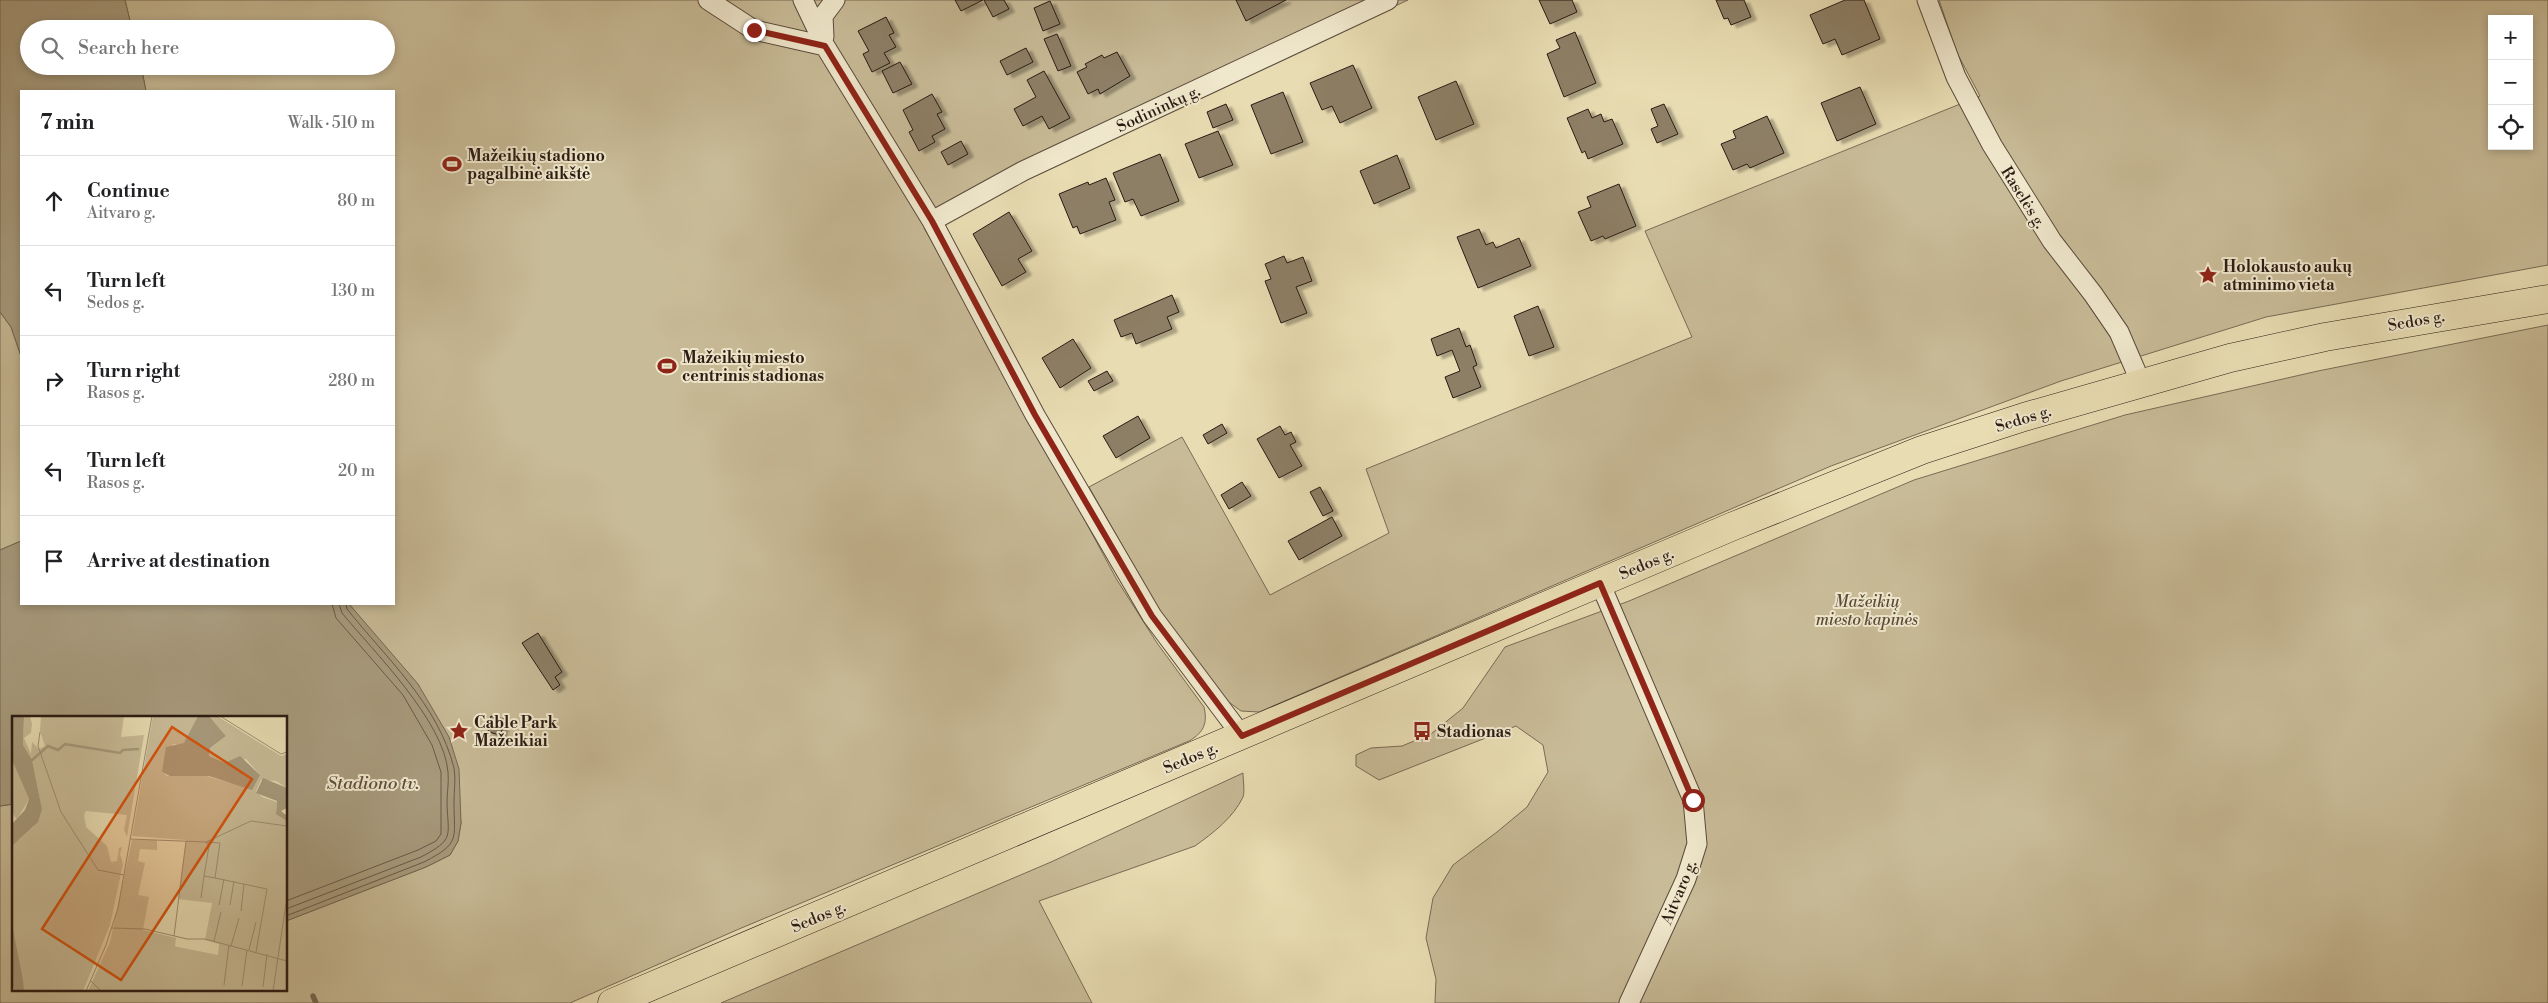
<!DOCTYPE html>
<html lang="en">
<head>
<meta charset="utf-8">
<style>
	body { margin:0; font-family:"Libre Bodoni",serif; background:#f6f6f6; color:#202124 }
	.controls { position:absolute; right:15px; top:15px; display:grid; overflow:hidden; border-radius:0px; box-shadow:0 2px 8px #0003 }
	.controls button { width:45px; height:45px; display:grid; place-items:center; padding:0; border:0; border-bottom:1px solid #e0e0e0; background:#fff; color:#202124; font:25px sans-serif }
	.stop { position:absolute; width:15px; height:15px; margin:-11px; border:4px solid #8f2418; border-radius:50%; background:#fff }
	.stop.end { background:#8f2418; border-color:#fff; box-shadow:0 1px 5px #0008 }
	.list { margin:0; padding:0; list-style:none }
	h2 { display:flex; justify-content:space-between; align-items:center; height:65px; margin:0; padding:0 20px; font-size:21px }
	h2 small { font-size:16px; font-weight:400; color:#757577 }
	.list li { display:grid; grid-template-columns:32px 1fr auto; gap:15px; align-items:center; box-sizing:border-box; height:90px; padding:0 20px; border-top:1px solid #e0e0e0 }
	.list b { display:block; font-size:19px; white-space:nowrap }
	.list p { margin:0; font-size:16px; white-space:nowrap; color:#757577 }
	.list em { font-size:16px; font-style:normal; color:#757577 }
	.icon { flex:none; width:28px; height:28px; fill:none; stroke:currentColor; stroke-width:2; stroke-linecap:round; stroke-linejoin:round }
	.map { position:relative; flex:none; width:2548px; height:1003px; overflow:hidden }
	.search { position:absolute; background:#fff; box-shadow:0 2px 8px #0003; left:20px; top:20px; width:375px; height:55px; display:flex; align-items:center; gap:12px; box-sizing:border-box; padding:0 18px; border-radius:28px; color:#757577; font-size:19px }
	.panel { position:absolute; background:#fff; box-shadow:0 2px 8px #0003; left:20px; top:90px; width:375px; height:515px; border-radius:0px }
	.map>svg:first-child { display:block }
	.green { fill:#c8bb97; stroke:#796b55; fill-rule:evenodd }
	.water { fill:#a79a7c; stroke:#756752 }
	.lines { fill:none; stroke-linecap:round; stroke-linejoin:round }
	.shore { stroke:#685a48; stroke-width:1 }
	.stream { stroke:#756752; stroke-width:5.5 }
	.building { fill:#8d7f66; stroke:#2a1b13; filter:url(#shadow) }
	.minor-casing { stroke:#5a4b3b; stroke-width:21 }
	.primary-casing { stroke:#2a1b13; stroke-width:29 }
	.minor { stroke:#f0e8cd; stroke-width:19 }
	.primary { stroke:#e8dcb2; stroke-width:28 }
	.route { stroke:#8f2418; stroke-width:6 }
	.labels { text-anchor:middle; stroke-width:4; stroke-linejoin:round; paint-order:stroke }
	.street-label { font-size:16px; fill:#2a1b13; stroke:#f0e8cd }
	.poi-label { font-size:16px; font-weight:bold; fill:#2a1b13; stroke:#f0e8cd; text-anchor:start }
	.park-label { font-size:16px; font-style:italic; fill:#594b3b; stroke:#f0e8cd }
	.water-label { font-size:18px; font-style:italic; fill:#5c4e3d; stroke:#f0e8cd }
	.inset-river { fill:none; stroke:#a79a7c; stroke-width:2.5 }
	.inset-road { fill:none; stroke:#9c8f72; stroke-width:1 }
	.view { fill:#d5530d; fill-opacity:0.15; stroke:#d5530d; stroke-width:2.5 }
	.inset-edge { fill:none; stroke:#2a1b13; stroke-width:2.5 }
</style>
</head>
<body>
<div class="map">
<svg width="2548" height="1003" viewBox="0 0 2548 1003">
	<defs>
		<filter id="shadow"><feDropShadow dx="5.5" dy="3" stdDeviation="1" flood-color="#0004"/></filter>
	</defs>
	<rect width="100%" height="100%" fill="#e8dcb2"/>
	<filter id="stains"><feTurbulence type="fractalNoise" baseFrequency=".004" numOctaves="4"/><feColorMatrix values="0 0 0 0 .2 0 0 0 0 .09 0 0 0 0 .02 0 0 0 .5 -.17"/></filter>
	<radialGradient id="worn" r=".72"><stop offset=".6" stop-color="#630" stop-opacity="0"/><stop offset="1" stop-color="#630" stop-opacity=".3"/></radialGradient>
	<path class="green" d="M125 0H1408L924 228 977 320 1117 580 1157 643 1204 707C1208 724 1203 733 1189 741L739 929 570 1003H0V806L14 804V989H286V921L426 867 450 855 458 841 461 823 459 804 375 636 349 604H394V91H146L141 66H386V29H132Z
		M1939 0H2548V265L2266 317 2061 381 1831 466 1259 712 1241 711 1226 700 1164 619 1089 487 1182 437 1270 595 1389 533 1366 469 1692 337 1645 231 1980 96 1957 53ZM2492 19H2529V146H2492Z
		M0 312 11 327 21 356V541L0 550Z
		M2548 325V1003H1435L1436 979 1426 938 1433 898 1453 865 1497 832 1527 807 1548 772 1543 745 1516 726 1379 780 1356 766V755L1371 748 1402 746 1431 734 1463 708 1505 647 1629 601 1914 480 2125 415 2318 371Z
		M1243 773C1243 780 1245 791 1243 797 1233 818 1213 833 1195 846L1039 901 1092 1003H721L1051 862Z"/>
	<path class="water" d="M0 0H125L132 29H29V66H141L146 91H21V356L11 327 0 312Z
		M21 541V604H349L418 684 449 737 459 769 461 823 458 841 450 855 426 867 286 921V717H14V804L0 806V550Z"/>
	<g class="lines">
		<path class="shore" d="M286 901 418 850 436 841 441 834V772L432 745 403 695 336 618 332 604
			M286 909 421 857C455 839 448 837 447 803 447 793 449 782 448 772 444 721 374 652 342 613L339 604
			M286 916 424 862C461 843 454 839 454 802 454 791 456 778 454 768 438 704 386 658 347 609L346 604"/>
		<path class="stream" d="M313 996 316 1003"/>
	</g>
	<path class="building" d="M955 0H983L961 11Z
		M984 0H1004L1009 9 993 17Z
		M1236 0H1286L1246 21Z
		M1539 0H1572L1577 12 1550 24Z
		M1716 0H1744L1751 17 1731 25 1728 18 1724 19Z
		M1845 0H1864L1880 39 1842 55 1835 39 1823 44 1810 15Z
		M1050 1 1060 24 1043 31 1034 8Z
		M886 17 894 33 889 35 896 47 884 53 890 63 872 72 863 54 869 51 858 31Z
		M1575 32 1596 83 1564 97 1547 54 1560 48 1556 40Z
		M1057 34 1071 66 1058 71 1044 39Z
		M1026 48 1033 62 1007 75 1000 61Z
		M1117 52 1130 76 1100 94 1098 89 1088 94 1077 72 1087 67 1085 64 1102 55 1104 58Z
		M900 62 912 84 893 93 882 71Z
		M1353 65 1372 108 1340 123 1332 106 1322 110 1310 83Z
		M1044 71 1070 118 1049 129 1042 116 1023 126 1014 109 1036 97 1027 80Z
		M1456 81 1474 124 1436 140 1418 97Z
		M1860 87 1876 124 1837 141 1821 103Z
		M1283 92 1303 142 1271 154 1251 105Z
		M932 94 942 112 937 114 945 129 932 136 935 142 919 151 909 132 913 130 903 110Z
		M1226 104 1233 120 1213 128 1207 112Z
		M1664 104 1678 134 1657 143 1651 129 1658 126 1651 109Z
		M1588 109 1592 118 1601 114 1604 122 1612 119 1623 144 1588 159 1585 151 1582 153 1567 118Z
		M1767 116 1784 153 1750 168 1747 164 1733 170 1721 144 1736 138 1733 131Z
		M1218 131 1233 165 1199 178 1185 144Z
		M961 141 968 154 948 165 941 152Z
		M1160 154 1179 201 1141 216 1133 199 1125 202 1113 173Z
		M1397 155 1410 188 1374 204 1360 171Z
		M1106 178 1115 200 1109 202 1116 220 1080 234 1077 226 1073 228 1059 194 1088 182 1089 185Z
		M1619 184 1636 226 1605 239 1603 236 1591 241 1578 212 1591 207 1587 197Z
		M1009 212 1032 251 1018 259 1026 272 1002 286 973 234Z
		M1479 229 1486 245 1493 242 1496 248 1519 238 1531 266 1478 288 1457 237Z
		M1284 256 1287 263 1303 257 1312 281 1296 287 1307 313 1281 323 1265 281 1271 279 1265 264Z
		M1172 295 1179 312 1167 317 1172 329 1136 344 1132 333 1121 337 1114 320Z
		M1538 306 1554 347 1529 356 1514 316Z
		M1459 328 1466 347 1470 345 1477 365 1473 367 1481 387 1453 398 1445 377 1460 371 1452 350 1437 356 1431 339Z
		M1073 339 1091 368 1060 388 1042 358Z
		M1107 371 1113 381 1094 391 1088 381Z
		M1138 416 1150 438 1116 458 1103 436Z
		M1222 424 1227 433 1208 444 1203 435Z
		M1280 426 1285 435 1291 432 1296 442 1290 445 1302 466 1279 478 1257 439Z
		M1242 482 1251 496 1229 509 1221 495Z
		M1320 487 1333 511 1323 516 1310 492Z
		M1332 517 1342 536 1299 560 1288 541Z
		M538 633 562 672 555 677 560 685 553 690 522 643Z
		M491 716 504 719 501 735 488 732Z"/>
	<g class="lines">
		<g class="minor-casing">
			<path id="minor" d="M708 0 754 30 825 46 932 221 1035 415 1152 616 1242 736
				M803 0 825 46
				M1927 0 1956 77 1992 145 2052 241 2093 294 2119 332 2141 383
				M824 37 823 16 835 0
				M932 221 1023 171 1388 0
				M1600 583 1693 800 1697 844 1686 879 1629 1003"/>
		</g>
		<g class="primary-casing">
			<path id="primary" d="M612 1003 1731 527 1922 450 2024 417 2230 358 2325 337 2548 299"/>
		</g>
		<use href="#minor" class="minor"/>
		<use href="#primary" class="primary"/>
	</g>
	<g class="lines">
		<path class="route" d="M754 30 825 46 932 221 1035 415 1152 616 1242 736 1600 583 1693 800"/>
	</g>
	<defs>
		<g id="stadium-bare" transform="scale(1.5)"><path d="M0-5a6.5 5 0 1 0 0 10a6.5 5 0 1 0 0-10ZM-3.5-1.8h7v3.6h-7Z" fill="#8f2418" stroke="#f0e8cd" stroke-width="2.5" paint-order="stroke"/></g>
		<g id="sight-bare" transform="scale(1.5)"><path d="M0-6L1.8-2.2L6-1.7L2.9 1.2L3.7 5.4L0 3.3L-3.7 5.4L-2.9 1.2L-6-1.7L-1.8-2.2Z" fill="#8f2418" stroke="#f0e8cd" stroke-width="2.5" paint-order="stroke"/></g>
		<g id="bus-bare" transform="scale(1.5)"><path d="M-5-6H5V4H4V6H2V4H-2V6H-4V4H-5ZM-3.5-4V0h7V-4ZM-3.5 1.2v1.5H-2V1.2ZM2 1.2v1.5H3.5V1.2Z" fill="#8f2418" stroke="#f0e8cd" stroke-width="2.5" paint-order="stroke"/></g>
	</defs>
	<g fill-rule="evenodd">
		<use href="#stadium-bare" x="452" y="164"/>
		<use href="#sight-bare" x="2208" y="275"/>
		<use href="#stadium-bare" x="667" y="366"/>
		<use href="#sight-bare" x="459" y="731"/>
		<use href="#bus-bare" x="1422" y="731"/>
	</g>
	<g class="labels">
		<g class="street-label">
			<text transform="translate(1158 108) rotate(-25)" y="6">Sodininkų g.</text>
			<text transform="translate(2024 197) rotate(58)" y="6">Raselės g.</text>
			<text transform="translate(2416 320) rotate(-10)" y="6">Sedos g.</text>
			<text transform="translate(2023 418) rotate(-17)" y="6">Sedos g.</text>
			<text transform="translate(1646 563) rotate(-23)" y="6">Sedos g.</text>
			<text transform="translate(1190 757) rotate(-23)" y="6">Sedos g.</text>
			<text transform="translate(1678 892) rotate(-67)" y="6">Aitvaro g.</text>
			<text transform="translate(818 916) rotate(-23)" y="6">Sedos g.</text>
		</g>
		<g class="poi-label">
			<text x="467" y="161">Mažeikių stadiono<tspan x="467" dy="18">pagalbinė aikštė</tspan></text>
			<text x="2223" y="272">Holokausto aukų<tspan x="2223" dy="18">atminimo vieta</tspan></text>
			<text x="682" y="363">Mažeikių miesto<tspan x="682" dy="18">centrinis stadionas</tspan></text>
			<text x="474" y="728">Cable Park<tspan x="474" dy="18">Mažeikiai</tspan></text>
			<text x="1437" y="737">Stadionas</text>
		</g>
		<g class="park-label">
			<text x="1867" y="607">Mažeikių<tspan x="1867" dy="18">miesto kapinės</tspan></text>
		</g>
		<g class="water-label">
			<text x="373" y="789">Stadiono tv.</text>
		</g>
	</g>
	<g transform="translate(12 716)">
		<rect width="275" height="275" fill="#e8dcb2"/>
		<path d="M12 0H18L20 8 19 17 12 22 19 38 20 26 27 33 33 30 28 15 29 0H112L109 21 132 19 115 121 112 114 115 99 74 95 72 99 74 111 95 130 99 146 105 145 107 132 110 131 108 138 111 148 98 209 71 275H12L0 208V130L21 111 30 93 20 44 11 29ZM141 0H186L175 24 170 29 161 28 150 56 155 60 191 59 218 67 248 59 234 43 213 47 197 40 198 32 214 20 197 0H205L269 40 275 38V72L264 65 249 64 244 75 250 81 265 86 264 95 275 105V275H76L98 226 120 124H145V134L128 133 126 145 133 147 126 179 137 181 131 214 164 222 163 230 166 231 206 239 207 228 193 224 200 187 166 183 174 124 120 120ZM0 44 17 83 5 103 0 97Z" fill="#c8bb97"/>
		<path d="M0 0H12L11 29 20 44 30 93 26 106 0 130V108L13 94 17 83 0 44ZM186 0H197L214 20 198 32 197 40 213 47 228 40 248 59 240 74 197 60H158L150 56 154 31 172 27ZM251 62 275 72V92L269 95 275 100V105L264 98 265 85 244 77ZM0 208 11 264 12 275H2L0 266Z" fill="#a79a7c"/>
		<path class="inset-river" d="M19 45 36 30 46 34 53 28 108 37 111 34 127 33"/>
		<path class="inset-road" d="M208 0 269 38 275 36M28 16 26 30 49 96 86 154 112 159M118 123 194 126 239 105 275 110M194 126 208 127 203 162 255 173 244 236M194 126 197 130 192 160 203 162M189 182 192 160M207 189 212 163M218 189 222 165M229 195 232 168M100 212 133 213 175 223H193L275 245M162 220 174 125M202 225 209 196M219 230 227 202M237 234 244 206M78 264 89 275M212 269 217 229M230 270 235 234M251 271 255 238M74 275 94 229 106 192 140 0M261 275 275 181"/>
		<path class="view" d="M160 11 240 63 109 264 30 213Z"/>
		<rect width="275" height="275" class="inset-edge"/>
	</g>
	<rect width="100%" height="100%" filter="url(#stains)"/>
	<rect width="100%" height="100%" fill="url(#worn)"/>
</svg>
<div class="controls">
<button>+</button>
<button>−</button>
<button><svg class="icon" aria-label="locate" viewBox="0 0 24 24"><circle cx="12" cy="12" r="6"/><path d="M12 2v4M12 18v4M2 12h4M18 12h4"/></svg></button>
</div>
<div class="stop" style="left:1693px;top:800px"></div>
<div class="stop end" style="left:754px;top:30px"></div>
<div class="search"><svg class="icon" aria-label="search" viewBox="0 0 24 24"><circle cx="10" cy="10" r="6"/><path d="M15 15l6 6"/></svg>Search here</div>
<section class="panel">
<h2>7 min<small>Walk · 510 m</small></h2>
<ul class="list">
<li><svg class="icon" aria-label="ahead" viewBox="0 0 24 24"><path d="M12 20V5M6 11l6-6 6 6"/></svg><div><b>Continue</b><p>Aitvaro g.</p></div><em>80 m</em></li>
<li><svg class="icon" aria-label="left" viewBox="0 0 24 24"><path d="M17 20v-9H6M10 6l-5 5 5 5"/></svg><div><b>Turn left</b><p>Sedos g.</p></div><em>130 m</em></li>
<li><svg class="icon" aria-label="right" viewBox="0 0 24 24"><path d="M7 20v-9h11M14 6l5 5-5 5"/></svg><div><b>Turn right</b><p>Rasos g.</p></div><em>280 m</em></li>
<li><svg class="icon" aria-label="left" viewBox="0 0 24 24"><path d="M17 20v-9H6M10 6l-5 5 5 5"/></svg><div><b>Turn left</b><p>Rasos g.</p></div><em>20 m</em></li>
<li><svg class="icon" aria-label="arrive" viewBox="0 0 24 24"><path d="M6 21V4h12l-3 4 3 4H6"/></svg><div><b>Arrive at destination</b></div></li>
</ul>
</section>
</div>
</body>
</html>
